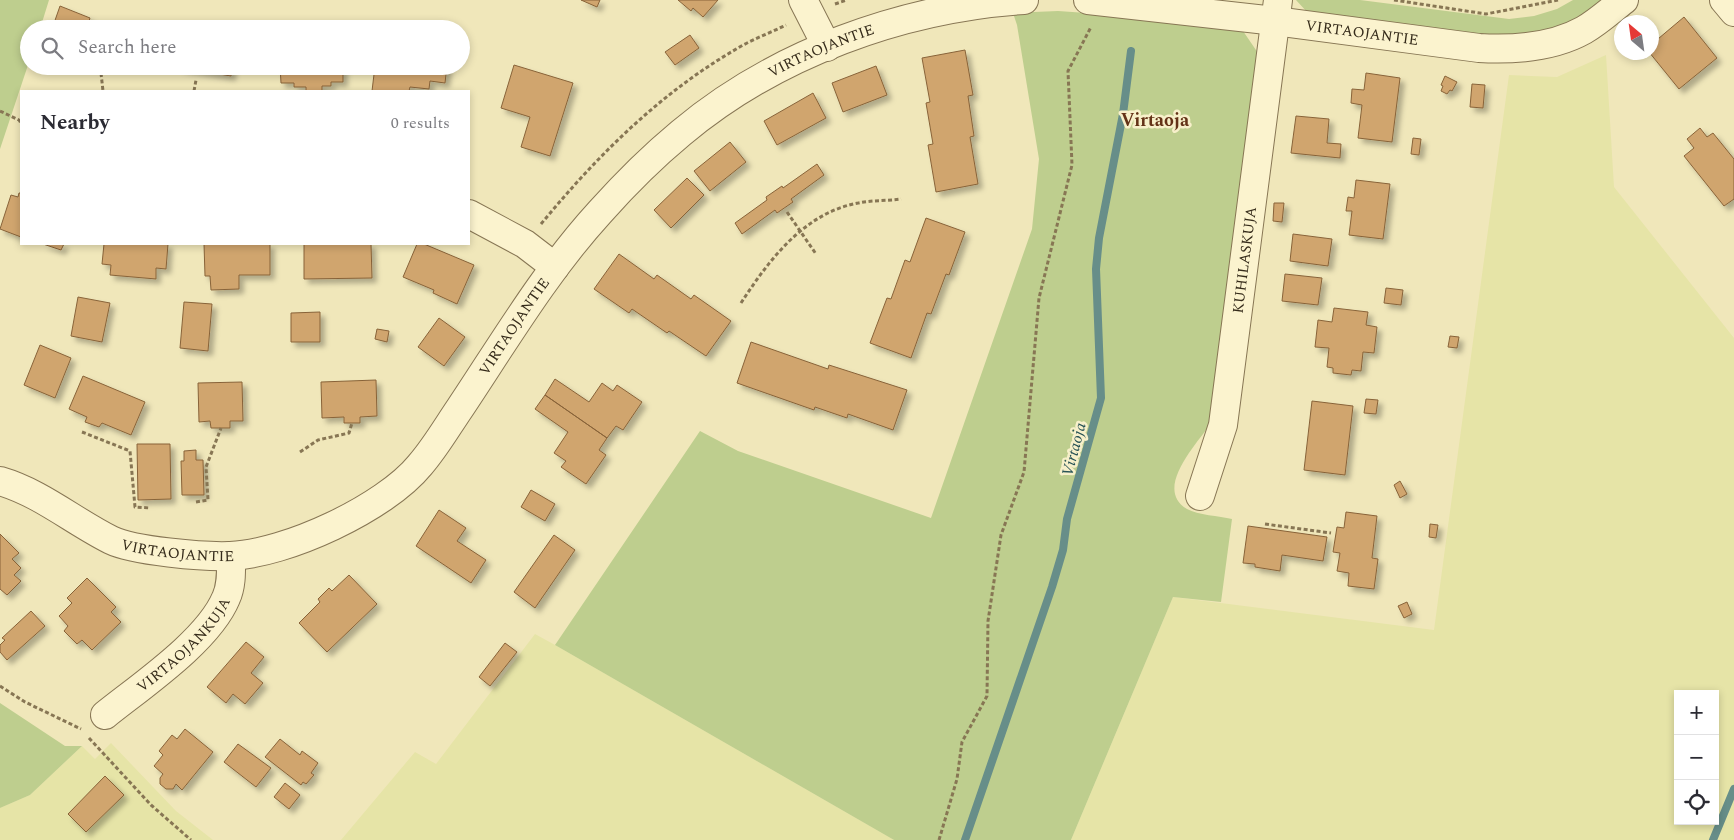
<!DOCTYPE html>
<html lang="en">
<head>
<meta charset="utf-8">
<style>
	body { margin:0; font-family:Spectral,serif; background:#f7f7f7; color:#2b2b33 }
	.controls { position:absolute; right:15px; bottom:15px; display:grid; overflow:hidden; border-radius:0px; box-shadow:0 2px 8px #0003 }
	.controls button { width:45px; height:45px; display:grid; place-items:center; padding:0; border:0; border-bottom:1px solid #e1e1e2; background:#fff; color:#2b2b33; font:25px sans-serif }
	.compass { position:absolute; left:1614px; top:15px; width:45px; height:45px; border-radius:50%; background:#fff; box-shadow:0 2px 8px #0003; rotate:331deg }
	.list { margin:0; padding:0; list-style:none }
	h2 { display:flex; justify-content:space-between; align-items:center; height:65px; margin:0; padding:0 20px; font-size:21px }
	h2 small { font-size:16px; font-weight:400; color:#7c7c81 }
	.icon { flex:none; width:28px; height:28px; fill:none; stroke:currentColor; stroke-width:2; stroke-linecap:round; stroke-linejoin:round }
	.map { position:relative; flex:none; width:1734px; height:840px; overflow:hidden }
	.search { position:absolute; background:#fff; box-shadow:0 2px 8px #0003; left:20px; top:20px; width:450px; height:55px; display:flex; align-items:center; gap:12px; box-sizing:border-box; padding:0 18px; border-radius:28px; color:#7c7c81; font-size:19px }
	.panel { position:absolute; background:#fff; box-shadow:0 2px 8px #0003; left:20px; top:90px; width:450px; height:155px; border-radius:0px }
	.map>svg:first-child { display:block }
	.farmland { fill:#e6e4a7; fill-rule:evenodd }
	.green { fill:#bece8e }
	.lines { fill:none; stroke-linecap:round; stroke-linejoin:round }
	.stream { stroke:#678e89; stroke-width:8 }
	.building { fill:#d0a56e; stroke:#886339; filter:url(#shadow) }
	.minor-casing { stroke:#877654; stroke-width:30 }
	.path { stroke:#877654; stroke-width:3; stroke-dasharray:4 2.5; stroke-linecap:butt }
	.minor { stroke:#fbf3ce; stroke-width:28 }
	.labels { text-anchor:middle; stroke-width:5; stroke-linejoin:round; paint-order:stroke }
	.street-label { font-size:15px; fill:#352b1a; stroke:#f7f0ca }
	.water-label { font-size:16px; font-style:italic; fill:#285356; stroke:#f7f0ca }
	.quarter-label { font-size:18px; font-weight:bold; fill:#643217; stroke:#f7f0ca }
</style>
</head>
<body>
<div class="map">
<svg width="1734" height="840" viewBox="0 0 1734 840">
	<defs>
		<filter id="shadow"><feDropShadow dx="4.5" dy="4.5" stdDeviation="2.5" flood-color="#0004"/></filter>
	</defs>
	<rect width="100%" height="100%" fill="#f0e7ba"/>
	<path class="farmland" d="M1606 55 1614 187 1734 338V840H1071L1173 597 1434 630 1509 75 1557 77ZM1678 694H1715V821H1678Z
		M535 634 555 645 894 840H341L415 752 436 764Z
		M111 743 176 811 213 840H0V808L30 795 82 746 95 759Z"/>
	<path class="green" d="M0 0H49L40 29H29V62L0 149Z
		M1296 0H1360L1509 19 1534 16 1557 9 1573 0H1606L1554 31 1508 38 1307 12Z
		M1058 11 1115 15 1243 31 1258 53 1211 423C1197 444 1153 489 1187 509 1198 515 1219 516 1232 519L1221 602 1173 597 1071 840H894L555 645 700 431 738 451 931 518 1032 229 1039 159 1017 25 1013 13Z
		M0 703 65 746H82L30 795 0 808Z"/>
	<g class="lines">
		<path class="stream" d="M965 840 1052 587 1063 550 1067 519 1101 398 1096 269 1099 238 1123 114 1131 51
			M1713 840 1734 789"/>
	</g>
	<path class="building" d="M581 0H600L597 7Z
		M678 0H718L703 17 693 8 691 11Z
		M60 6 90 18 89 21 109 29H52Z
		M1684 17 1717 58 1679 89 1649 52H1652V44Z
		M690 35 699 48 675 65 665 52Z
		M965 50 973 95 968 96 974 136 970 137 978 184 936 192 928 145 933 144 926 103 930 102 922 58Z
		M514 65 573 83 550 156 521 147 530 117 501 108Z
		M181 66H232L231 76 181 68Z
		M280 66H343V82H331V86H322V91H306V87H294V83H281Z
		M375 66H447L445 83 430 81 429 89 410 87 409 91H372Z
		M876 66 887 95 843 112 832 83Z
		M1366 73 1400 78 1392 142 1358 138 1362 105 1351 103 1352 89 1364 90Z
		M1445 76 1457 82 1452 91 1450 90 1447 94 1441 91 1443 86 1441 85Z
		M1472 84 1485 85 1483 108 1470 107Z
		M813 93 826 118 777 145 764 121Z
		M1296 116 1329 119 1327 143 1341 144 1340 158 1291 153Z
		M1700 128 1707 137 1713 133 1734 159V199L1724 206 1684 156 1694 148 1687 139Z
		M1413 138 1421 139 1419 155 1411 154Z
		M730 142 746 162 710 191 694 171Z
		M817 164 824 175 791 199 793 202 777 213 775 210 742 234 735 223 767 200 766 197 782 186 783 188Z
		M687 178 704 195 671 228 654 210Z
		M1356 180 1390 184 1383 239 1349 235 1352 211H1346L1348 197 1354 198Z
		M19 193H21V237L0 229 11 195 18 197Z
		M1274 203H1284L1282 222 1273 221Z
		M926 218 965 232 949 275 946 274 931 314 927 313 911 358 870 343 887 298 891 299 905 260 910 262Z
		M1293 234 1332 239 1328 266 1290 261Z
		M43 244H64L61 250Z
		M104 244H168L166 269 156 268V279L110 275 111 265 102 264Z
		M204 244H270V275H239V289L211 290 210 276H205Z
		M304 244H371L372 278 304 279Z
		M417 244H424L474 265 457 304 433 293 434 290 403 277Z
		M619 254 654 279 657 275 691 299 694 295 731 321 706 356 669 331 667 333 632 309 629 313 594 289Z
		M1285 274 1322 278 1318 305 1282 301Z
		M1386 288 1403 290 1401 305 1384 303Z
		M78 297 110 303 102 342 71 336Z
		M184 302 212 304 208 351 180 348Z
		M1334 308 1368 312 1366 325 1377 327 1374 353 1363 352 1361 371 1352 370 1351 375 1333 373V368L1327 367 1329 348 1315 347 1318 320 1332 322Z
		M320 312V342H291V313Z
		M439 318 465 337 444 366 418 347Z
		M377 329 389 331 387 342 375 339Z
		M1450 336 1459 337 1457 348 1448 347Z
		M751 342 828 369 829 365 907 390 893 430 848 414 847 418 815 407 814 410 737 383Z
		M40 345 71 358 55 398 24 385Z
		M83 376 145 402 131 435 102 423 99 427 85 422 87 417 69 409Z
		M555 379 589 402 602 383 613 391 617 385 642 402 623 430 616 426 607 438 545 395Z
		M376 380 377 416 360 417V423H344V417L322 418 321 382Z
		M242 382 243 421H230V428H211L210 421 199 422 198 383Z
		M545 395 607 438 599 450 606 455 586 484 561 467 566 461 554 453 568 432 535 409Z
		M1366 399 1378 400 1376 414 1364 413Z
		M1312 401 1353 406 1345 475 1304 470Z
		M137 444H170L171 499 138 500Z
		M196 450V460H203L204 495H182L181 461H184V451Z
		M1400 481 1407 494 1400 498 1394 485Z
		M531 490 555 504 545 521 521 507Z
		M439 510 466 528 457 541 486 560 471 583 416 546Z
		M1346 512 1377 516 1372 558 1378 559 1374 589 1348 586 1349 573 1337 571 1340 553 1333 552 1337 527 1344 528Z
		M1430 524 1438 525 1436 538 1429 537Z
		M1248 526 1327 537 1323 561 1282 555 1280 571 1255 567V564L1243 563Z
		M0 534 19 553 12 559 21 568 14 575 21 581 7 595 0 589Z
		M554 535 575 550 535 608 514 592Z
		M349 575 377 604 327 652 299 623 320 602 318 599 329 588 332 591Z
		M87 578 116 607 111 612 121 622 92 650 82 640 77 644 64 631 68 626 59 616 72 603 67 598Z
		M1407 602 1412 614 1404 618 1398 606Z
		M31 611 45 626 7 660 0 652V645L5 640 2 638Z
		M246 642 264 657 251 673 263 683 245 704 233 694 226 703 207 687Z
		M505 643 517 652 490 686 479 677Z
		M185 729 213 752 182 790 176 784 173 789H166L160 784V778L163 774 154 766 163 755 159 751 172 735 177 739Z
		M280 739 300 755 302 751 318 763 311 773 314 775 306 784 303 782 301 785 265 757Z
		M238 744 271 768 256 787 224 762Z
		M105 776 124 795 86 832 68 814Z
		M285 783 300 795 289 809 274 797Z"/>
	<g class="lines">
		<g class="minor-casing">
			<g id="minor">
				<path d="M803 0 827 47"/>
				<path id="s1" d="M1088 0 1275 21 1479 48C1514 50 1552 48 1584 30 1598 22 1611 10 1624 0"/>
				<path d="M1724 0 1734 12"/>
				<path d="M469 214 525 244 555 267"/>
				<path id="s2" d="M0 481C41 493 73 521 111 540 133 551 204 557 230 556 286 554 385 508 420 465 435 448 447 427 460 408 504 342 546 271 600 212 625 184 652 157 681 133 775 54 902 8 1024 0"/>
				<path id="s3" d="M1200 496 1223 425 1278 0"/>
				<path id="s4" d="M105 715C141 686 208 641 226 598 232 585 231 570 231 556"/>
			</g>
		</g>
		<path class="path" d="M1394 0 1486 14 1558 0
			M835 4 847 0
			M101 73 103 91
			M194 91 196 80
			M0 111 19 120 21 123
			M787 212 816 254
			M541 224C598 155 660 93 738 48 753 39 770 33 786 25
			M741 303C769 260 804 213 858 203 872 200 887 201 901 199
			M82 432 130 451 135 507 150 508
			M300 452 318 440 349 433 352 423
			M196 502 208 500 206 467 221 428
			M1265 524 1331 533
			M0 686 25 702 81 729
			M89 738 151 805 191 840
			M939 840 957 779 962 742 987 696 988 621 1001 535 1024 472 1039 298 1072 165 1068 71 1091 27"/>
		<use href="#minor" class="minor"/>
	</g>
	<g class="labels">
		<g class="street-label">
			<text dy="5" stroke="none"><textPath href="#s1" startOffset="276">VIRTAOJANTIE</textPath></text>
			<text dy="5" stroke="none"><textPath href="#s2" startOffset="1049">VIRTAOJANTIE</textPath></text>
			<text dy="5" stroke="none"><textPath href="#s3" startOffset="241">KUHILASKUJA</textPath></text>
			<text dy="5" stroke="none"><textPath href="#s2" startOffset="629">VIRTAOJANTIE</textPath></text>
			<text dy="5" stroke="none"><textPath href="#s2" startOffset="194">VIRTAOJANTIE</textPath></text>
			<text dy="5" stroke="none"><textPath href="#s4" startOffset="106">VIRTAOJANKUJA</textPath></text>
		</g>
		<g class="water-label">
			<text transform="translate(1073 449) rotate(-75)" y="6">Virtaoja</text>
		</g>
		<g class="quarter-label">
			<text x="1155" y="126">Virtaoja</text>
		</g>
	</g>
</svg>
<div class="controls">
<button>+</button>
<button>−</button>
<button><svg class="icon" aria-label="locate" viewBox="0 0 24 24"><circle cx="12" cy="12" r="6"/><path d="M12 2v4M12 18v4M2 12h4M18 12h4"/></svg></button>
</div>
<svg class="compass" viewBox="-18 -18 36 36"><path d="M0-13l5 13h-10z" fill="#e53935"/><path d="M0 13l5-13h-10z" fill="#7c7c81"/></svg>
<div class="search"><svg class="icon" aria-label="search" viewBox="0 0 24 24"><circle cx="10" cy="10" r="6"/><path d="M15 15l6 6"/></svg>Search here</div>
<section class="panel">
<h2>Nearby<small>0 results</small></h2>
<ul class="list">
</ul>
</section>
</div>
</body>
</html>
